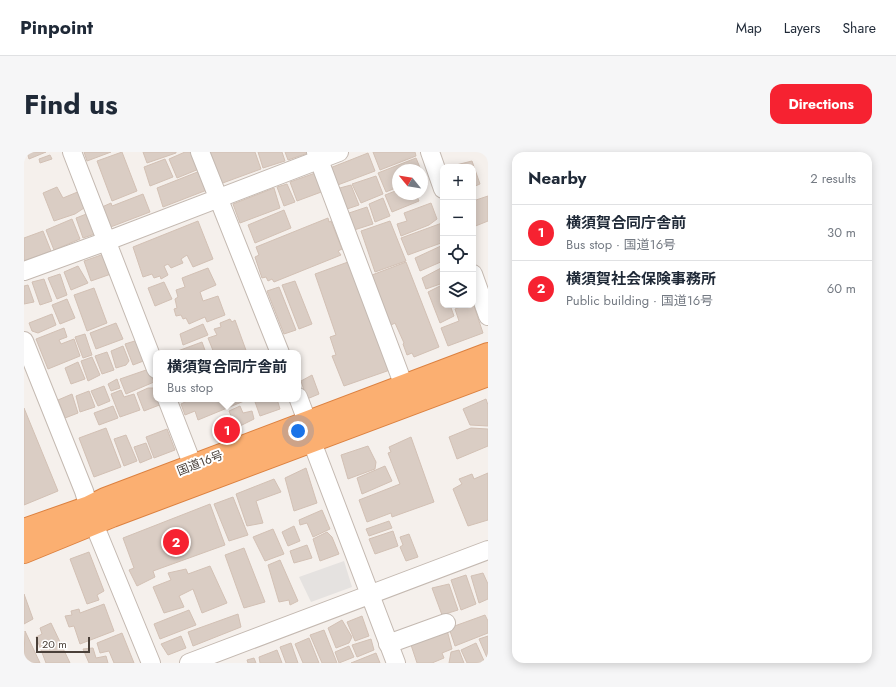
<!DOCTYPE html>
<html lang="en">
<head>
<meta charset="utf-8">
<style>
	body { margin:0; font-family:Jost,"Noto Sans JP",sans-serif; background:#f6f6f7; color:#1f2937 }
	.controls { position:absolute; right:12px; top:12px; display:grid; overflow:hidden; border-radius:8px; box-shadow:0 2px 10px #0003 }
	.controls button { width:36px; height:36px; display:grid; place-items:center; padding:0; border:0; border-bottom:1px solid #e0e1e3; background:#fff; color:#1f2937; font:20px sans-serif }
	.compass { position:absolute; left:368px; top:12px; width:36px; height:36px; border-radius:50%; background:#fff; box-shadow:0 2px 10px #0003; rotate:300deg }
	.scale { position:absolute; left:12px; bottom:10px; width:54px; box-sizing:border-box; padding-left:4px; border:2px solid #4a4039; border-top:0; font-size:11px; line-height:14px; white-space:nowrap; color:#4a4039; -webkit-text-stroke:3px #fff; paint-order:stroke }
	.you { position:absolute; left:274px; top:279px; width:14px; height:14px; margin:-10px; border:3px solid #fff; border-radius:50%; background:#1a73e8; box-shadow:0 0 0 6px #1a73e833 }
	.badge { display:grid; place-items:center; width:26px; height:26px; border-radius:50%; background:#f62231; color:#fff; font-size:13px; font-weight:700 }
	.pin { position:absolute; translate:-50% -50%; border:2px solid #fff; box-shadow:0 1px 4px #0006 }
	.popup { position:absolute; left:129px; top:198px; width:148px; height:52px; box-sizing:border-box; display:grid; place-content:center; border-radius:8px; background:#fff; filter:drop-shadow(0 1px 3px #0005); font-size:13px; white-space:nowrap; color:#747a83 }
	.popup b { font-size:15px; color:#1f2937 }
	.popup::after { content:''; position:absolute; left:50%; top:100%; margin-left:-8px; border:8px solid transparent; border-top-color:#fff }
	.list { margin:0; padding:0; list-style:none }
	h2 { display:flex; justify-content:space-between; align-items:center; height:52px; margin:0; padding:0 16px; font-size:17px }
	h2 small { font-size:13px; font-weight:400; color:#747a83 }
	.list li { display:grid; grid-template-columns:26px 1fr auto; gap:12px; align-items:center; box-sizing:border-box; height:56px; padding:0 16px; border-top:1px solid #e0e1e3 }
	.list b { display:block; font-size:15px; white-space:nowrap }
	.list p { margin:0; font-size:13px; white-space:nowrap; color:#747a83 }
	.list em { font-size:13px; font-style:normal; color:#747a83 }
	.icon { flex:none; width:22px; height:22px; fill:none; stroke:currentColor; stroke-width:2; stroke-linecap:round; stroke-linejoin:round }
	.map { position:relative; flex:none; width:464px; height:511px; overflow:hidden; border-radius:12px }
	header { display:flex; align-items:center; gap:24px; box-sizing:border-box; height:56px; padding:0 20px; background:#fff; border-bottom:1px solid #e0e1e3 }
	header strong { font-size:19px }
	nav { display:flex; gap:22px; margin-inline-start:auto; font-size:14px }
	.intro { display:flex; align-items:center; justify-content:space-between; box-sizing:border-box; height:96px; padding:0 24px }
	h1 { margin:0; font-size:28px }
	.button { padding:10px 18px; border-radius:12px; background:#f62231; color:#fff; font-size:14px; font-weight:700 }
	main { display:flex; gap:24px; padding:0 24px }
	aside { flex:1; background:#fff; border-radius:12px; box-shadow:0 2px 10px #0003 }
	.map>svg:first-child { display:block }
	.parking { fill:#e5e2e0 }
	.building { fill:#dacdc4; stroke:#d2c0b4 }
	.lines { fill:none; stroke-linecap:round; stroke-linejoin:round }
	.minor-casing { stroke:#c4b9b1; stroke-width:20 }
	.highway-casing { stroke:#dc803f; stroke-width:24 }
	.minor { stroke:#fff; stroke-width:18 }
	.highway { stroke:#fbaf71; stroke-width:22 }
	.labels { text-anchor:middle; stroke-width:4; stroke-linejoin:round; paint-order:stroke }
	.street-label { font-size:12px; fill:#4a4039; stroke:#fff }
</style>
</head>
<body>
<header>
<strong>Pinpoint</strong>
<nav><a>Map</a><a>Layers</a><a>Share</a></nav>
</header>
<div class="intro"><h1>Find us</h1><a class="button">Directions</a></div>
<main>
<div class="map">
<svg width="464" height="511" viewBox="0 0 464 511">
	<rect width="100%" height="100%" fill="#f5f0ec"/>
	<path class="parking" d="M320 409 328 435 287 450 275 425Z"/>
	<path class="building" d="M3 0H22L5 7Z
		M60 0H87L63 9Z
		M98 0 113 39 88 49 73 9Z
		M119 0H152V1L123 11Z
		M161 0H169L175 17 153 26 145 7Z
		M183 0H231L237 17 196 32Z
		M234 0H258L261 9 239 16Z
		M261 0H284V1L264 8Z
		M349 0H391L392 4 356 18Z
		M344 1 351 19 311 34 306 16Z
		M26 3 28 7 16 11 15 7Z
		M392 6 397 18H374V35L362 40 354 21Z
		M141 7 149 25 126 34 120 15Z
		M448 9 456 32 449 35V15H424Z
		M176 19 183 38 139 55 133 36Z
		M294 20 300 39 273 49 266 30Z
		M352 24 359 42 337 51 328 32Z
		M263 32 271 50 260 54 253 35Z
		M327 33 335 53 320 58 312 37Z
		M33 35 39 46 56 39 63 54 51 62 30 69 19 41Z
		M250 36 256 56 216 71 209 52Z
		M374 38V42H392L395 49 368 60 361 43Z
		M119 42 126 60 84 76 78 55 87 51 88 54Z
		M464 44V69L449 75V49Z
		M359 46 366 64 351 70 345 52Z
		M407 51 413 67 405 73 377 84 373 72 383 69 380 61Z
		M343 55 349 72 327 79 322 62Z
		M260 58 267 76 231 91 224 73Z
		M65 61 74 81 59 86 52 66Z
		M304 66 305 70 307 69 318 97 314 99 317 103 250 130 248 127 244 129 242 125 238 126 231 105 235 103 232 95Z
		M48 67 56 87 30 98 22 78Z
		M174 69 189 107 169 115 163 103 157 107 159 111 147 116 144 112 140 114 144 123 137 127 136 124 130 126 128 122 119 125 109 95Z
		M366 69 382 109 351 120 337 79Z
		M418 71 419 86 416 88 417 91 384 103 377 86Z
		M19 79 27 99 0 109V86Z
		M419 93V109L396 119 391 106Z
		M80 102 87 122 67 129 60 109Z
		M324 110 366 218 320 234 308 204 312 203 306 185 312 183 291 122Z
		M382 110 415 195 390 205 388 201 383 203 379 192 380 191 371 171 367 173 348 123Z
		M54 114 64 131 47 138 40 120Z
		M419 115V131L402 137 398 126Z
		M184 116 192 133 176 140 179 149 194 144 201 163 183 170 181 165 165 172 162 166 159 167 157 163 152 164 150 157 153 156 151 147 154 145 152 138 161 135 158 126Z
		M36 122 43 143 33 147 24 126Z
		M20 127 28 149 16 153 8 130Z
		M271 129 288 172 275 177 258 133Z
		M140 130 148 147 131 154 124 136Z
		M4 133 10 150 0 152V134Z
		M418 133 419 153H426L430 164 416 171 404 140Z
		M255 135 272 178 260 182 243 139Z
		M70 136 83 171 63 179 50 143Z
		M43 147 51 166 36 172 28 153Z
		M449 151 459 181 424 194 417 176 435 169 431 157 441 153H449Z
		M28 162 32 173 14 181 8 179 5 171Z
		M206 167 208 170 211 168 223 201H190L184 186 193 183 190 177 197 175 196 171Z
		M92 171 99 187 72 197 66 181Z
		M179 172 184 183 159 193 156 182Z
		M40 176 43 185 35 188 37 192 50 187 56 204 24 217 12 187Z
		M61 182 68 203 59 206 51 185Z
		M114 188 122 208 109 213 101 192Z
		M178 190 182 201H151V200Z
		M99 194 105 209 102 213 92 216 87 199Z
		M83 200 90 218 78 222 71 204Z
		M68 205 76 223 64 229 57 209Z
		M54 210 61 227 47 232 41 216Z
		M125 217 130 230 102 242 96 227Z
		M288 223 295 242 283 247 277 229Z
		M93 227 96 236 87 239 84 232Z
		M80 234 86 249 74 254 67 239Z
		M124 236H132V247H136L138 252 120 259 113 241Z
		M97 238 100 245 110 242 116 258 96 265 87 242Z
		M65 239 71 255 56 260 52 244Z
		M48 242 54 261 41 266 34 248Z
		M165 247H225L174 268 171 259 161 263 157 252 165 248Z
		M230 247H253L256 257 236 264Z
		M462 247 464 253V274L446 273 439 257Z
		M89 254 94 266 75 273 70 261Z
		M216 254 219 261 228 259 230 267 212 276 205 259Z
		M0 256 34 339 0 353Z
		M82 276 97 315 70 325 55 286Z
		M447 276 464 277V294L433 307 425 285Z
		M143 277 151 298 130 306 122 285Z
		M102 283 113 309 100 314 90 287Z
		M387 285 410 350 368 365 367 361 343 370 335 348 376 332 364 301 367 300 365 295Z
		M122 291 128 306 116 311 110 295Z
		M344 294 352 310 351 317 324 327 317 303Z
		M361 314 368 329 338 342 333 326Z
		M282 316 293 351 270 359 261 326Z
		M464 321V368L444 374 429 337 438 332 435 327 448 322 450 327Z
		M250 327 257 340 232 349 239 371 223 374 212 342Z
		M209 345 224 383 205 389 190 352Z
		M186 352 201 393 129 419 131 425 113 434 105 418 110 416 99 386Z
		M298 358 306 377 289 385 283 371 276 373 275 368Z
		M365 369 368 376 345 384 342 377Z
		M270 374 276 389 264 394 258 380Z
		M249 377 260 402 241 409 229 385Z
		M369 379 374 394 351 402 345 387Z
		M303 380 308 385 315 402 296 409 289 387Z
		M385 382 394 405 382 409 376 395 379 393 376 385Z
		M283 393 288 406 270 411 266 399Z
		M220 396 241 450 220 456 201 403Z
		M65 400 80 439 73 443 75 448 63 452 46 407Z
		M256 408 274 449 266 453 265 448 255 450 244 413Z
		M186 414 203 451 178 461 169 437 155 444 160 455 140 461 129 435 147 428 144 421 162 417 164 422Z
		M459 421 464 432V447L455 451 447 424Z
		M442 423 452 452 437 458 427 428Z
		M425 432 434 458 418 463 408 436Z
		M0 442 9 467 0 472Z
		M80 452 90 479 56 492 50 474 45 475 41 464 48 463 47 459 55 457 56 461Z
		M165 458 172 473 136 487 130 472Z
		M214 462 217 475 169 494 164 480Z
		M461 463 464 469V481L431 494 425 476Z
		M338 464 345 484 331 489 323 470Z
		M318 468 328 485 325 491 312 496 304 476Z
		M27 471 46 511H22L12 485 18 482 16 476Z
		M300 478 313 511H298L286 483Z
		M423 478 428 497 418 501 420 506 408 511H393L386 490Z
		M1 479 16 511H3L0 504Z
		M98 481 110 511H90L85 499 76 501 73 491Z
		M157 484 162 496 144 503 137 492Z
		M464 484V508L455 487Z
		M285 486 295 511H279L271 492Z
		M347 487 350 498 333 505 328 493Z
		M267 491 274 511H262L256 495Z
		M452 491 461 511H443L437 498Z
		M325 494 330 505 315 511 311 500Z
		M69 496 72 506 82 504 84 511H65L59 497Z
		M253 498 258 511H236L235 505Z
		M435 498 440 511H425L427 500Z
		M352 501 356 511H327Z
		M230 506 232 511H224L223 508Z"/>
	<g class="lines">
		<g class="minor-casing">
			<path id="minor" d="M48 0 132 217
				M176 0 256 201
				M292 0 380 234
				M406 0 419 37
				M0 119 83 89 315 0
				M449 122 464 164
				M0 189 60 339 70 372 127 511
				M274 245 283 269
				M143 247 169 314
				M288 290 372 511
				M364 492 422 471
				M165 511 464 398"/>
		</g>
		<g class="highway-casing">
			<path id="highway" d="M0 378 65 355 81 347 464 202
				M0 400 88 364 464 223"/>
		</g>
		<use href="#minor" class="minor"/>
		<use href="#highway" class="highway"/>
	</g>
	<g class="labels">
		<g class="street-label">
			<text transform="translate(176 311) rotate(-21)" y="4">国道16号</text>
		</g>
	</g>
</svg>
<div class="controls">
<button>+</button>
<button>−</button>
<button><svg class="icon" aria-label="locate" viewBox="0 0 24 24"><circle cx="12" cy="12" r="6"/><path d="M12 2v4M12 18v4M2 12h4M18 12h4"/></svg></button>
<button><svg class="icon" aria-label="layers" viewBox="0 0 24 24"><path d="M12 4l9 5-9 5-9-5zM3 14l9 5 9-5"/></svg></button>
</div>
<svg class="compass" viewBox="-18 -18 36 36"><path d="M0-13l5 13h-10z" fill="#e53935"/><path d="M0 13l5-13h-10z" fill="#747a83"/></svg>
<div class="scale">20 m</div>
<div class="you"></div>
<div class="pin badge" style="left:203px;top:278px">1</div>
<div class="popup"><b>横須賀合同庁舎前</b>Bus stop</div>
<div class="pin badge" style="left:152px;top:390px">2</div>
</div>
<aside>
<h2>Nearby<small>2 results</small></h2>
<ul class="list">
<li><span class="badge">1</span><div><b>横須賀合同庁舎前</b><p>Bus stop · 国道16号</p></div><em>30 m</em></li>
<li><span class="badge">2</span><div><b>横須賀社会保険事務所</b><p>Public building · 国道16号</p></div><em>60 m</em></li>
</ul>
</aside>
</main>
</body>
</html>
